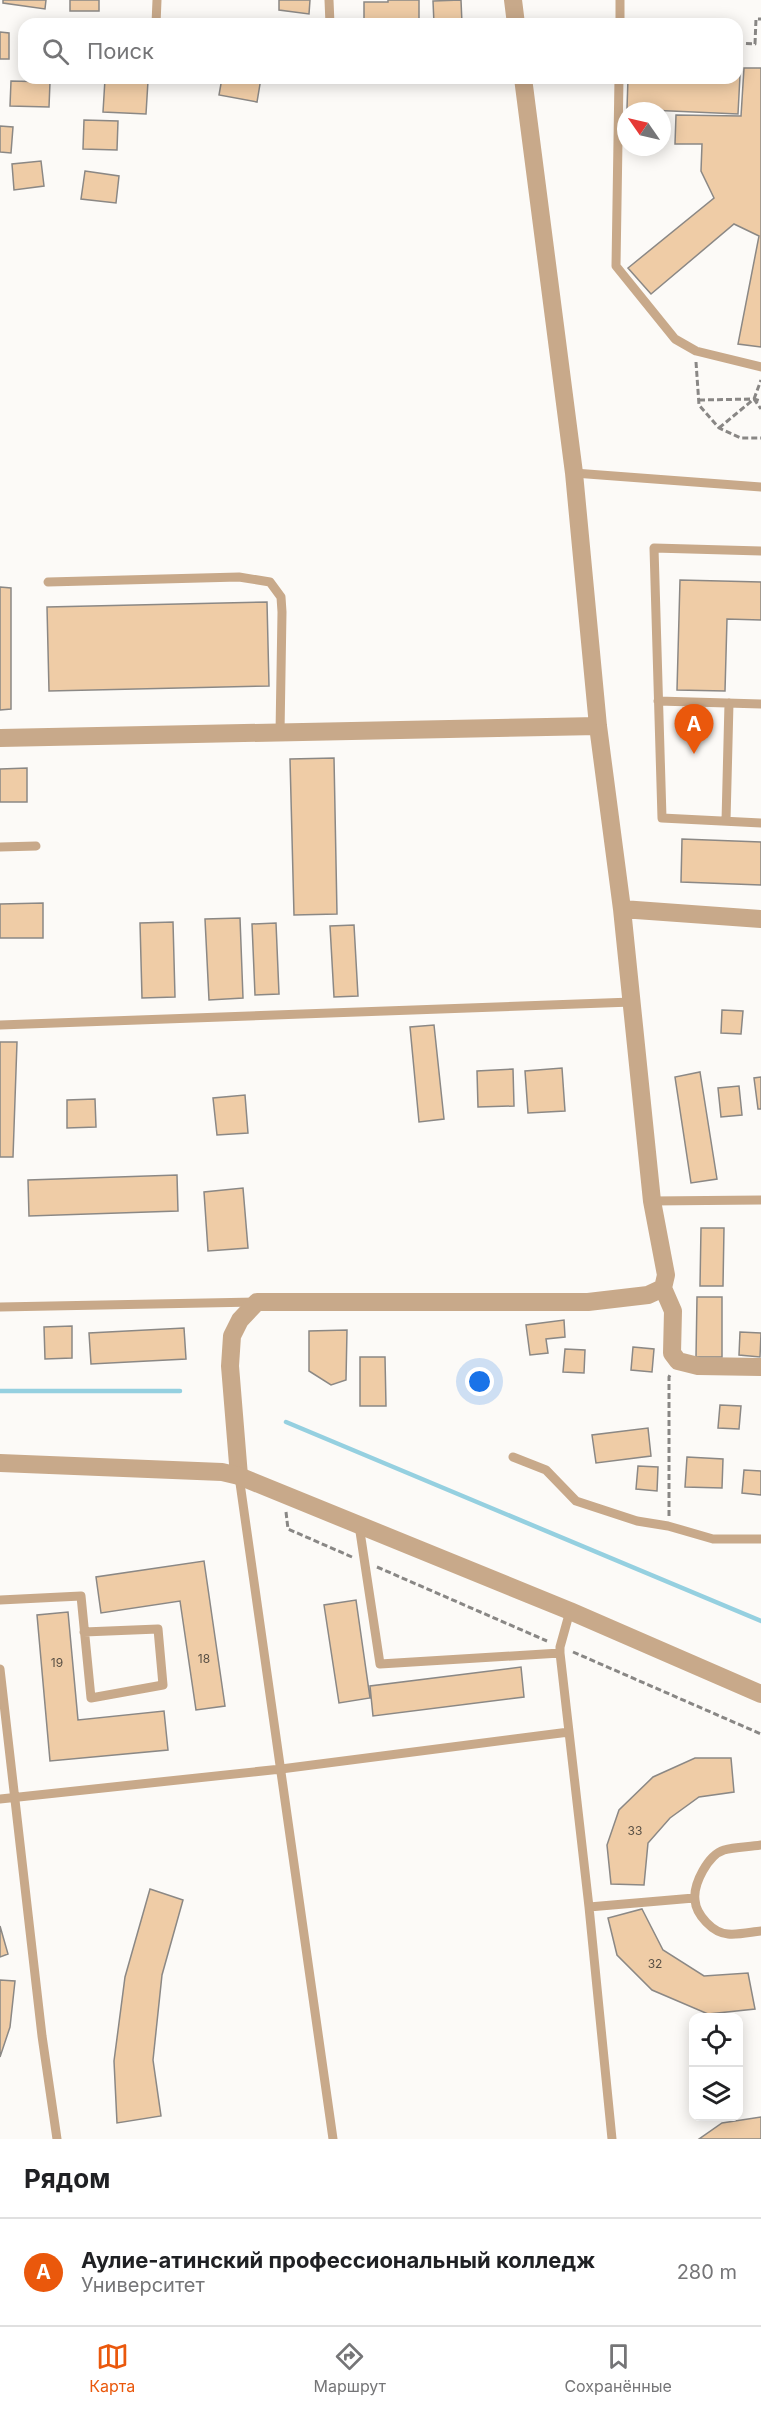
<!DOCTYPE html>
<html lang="ru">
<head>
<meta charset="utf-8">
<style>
	body { margin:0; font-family:Inter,sans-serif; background:#f6f6f6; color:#202124 }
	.controls { position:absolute; right:18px; bottom:18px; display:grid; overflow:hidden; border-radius:12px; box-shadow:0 3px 15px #0003 }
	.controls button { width:54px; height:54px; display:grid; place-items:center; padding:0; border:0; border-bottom:2px solid #e0e0e0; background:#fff; color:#202124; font:30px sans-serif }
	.compass { position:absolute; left:617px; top:102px; width:54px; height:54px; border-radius:50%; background:#fff; box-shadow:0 3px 15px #0003; rotate:304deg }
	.you { position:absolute; left:480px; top:1382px; width:21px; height:21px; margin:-15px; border:4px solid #fff; border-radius:50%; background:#1a73e8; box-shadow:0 0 0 9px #1a73e833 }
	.badge { display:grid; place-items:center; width:39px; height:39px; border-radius:50%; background:#ea580c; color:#fff; font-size:20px; font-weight:700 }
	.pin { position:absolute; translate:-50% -50px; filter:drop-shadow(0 2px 3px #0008) }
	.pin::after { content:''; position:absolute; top:32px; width:21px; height:18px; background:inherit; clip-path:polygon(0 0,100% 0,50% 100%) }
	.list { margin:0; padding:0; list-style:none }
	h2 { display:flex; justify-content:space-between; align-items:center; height:78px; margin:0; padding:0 24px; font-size:26px }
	h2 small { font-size:20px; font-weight:400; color:#757577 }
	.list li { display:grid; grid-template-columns:39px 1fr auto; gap:18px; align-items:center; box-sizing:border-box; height:108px; padding:0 24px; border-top:2px solid #e0e0e0 }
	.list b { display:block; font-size:22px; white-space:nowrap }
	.list p { margin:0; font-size:20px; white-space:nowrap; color:#757577 }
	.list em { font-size:20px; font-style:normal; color:#757577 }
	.icon { flex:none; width:33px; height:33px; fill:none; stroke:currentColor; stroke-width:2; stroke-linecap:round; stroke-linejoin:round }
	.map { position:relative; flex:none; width:761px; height:2139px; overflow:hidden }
	.search { position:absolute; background:#fff; box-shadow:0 3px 15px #0003; left:18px; right:18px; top:18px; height:66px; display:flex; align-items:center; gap:15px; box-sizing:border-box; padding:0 21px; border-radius:18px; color:#757577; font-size:22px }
	.sheet { height:186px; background:#fff }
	nav { display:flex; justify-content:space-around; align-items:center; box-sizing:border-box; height:84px; border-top:2px solid #e0e0e0; background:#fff; font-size:16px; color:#757577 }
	nav a { display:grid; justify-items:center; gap:3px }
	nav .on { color:#ea580c }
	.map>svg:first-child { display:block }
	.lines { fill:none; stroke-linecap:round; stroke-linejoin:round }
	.stream { stroke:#95d0e0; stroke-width:4.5 }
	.building { fill:#efcca6; stroke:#8b8885; stroke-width:1.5 }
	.path { stroke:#898785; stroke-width:3; stroke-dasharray:6 3; stroke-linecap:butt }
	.service { stroke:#c8a98a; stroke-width:9 }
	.minor { stroke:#c8a98a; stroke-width:18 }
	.tertiary { stroke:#c8a98a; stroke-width:18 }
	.labels { text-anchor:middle; stroke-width:6; stroke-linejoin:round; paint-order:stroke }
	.number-label { font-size:12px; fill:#595045 }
</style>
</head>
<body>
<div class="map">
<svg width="761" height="2139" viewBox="0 0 761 2139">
	<rect width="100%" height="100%" fill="#fcfaf7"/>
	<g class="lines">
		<path class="stream" d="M0 1391H180
			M286 1422 761 1621"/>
	</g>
	<path class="building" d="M3 0H46L45 9 3 3Z
		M70 0H99V11H70Z
		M279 0H310L309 14 279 10Z
		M388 0H419V24H364V2H388Z
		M461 0 462 24H434L433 1Z
		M0 32 9 33V59H0Z
		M737 56H741L738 114 627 109 628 78H737Z
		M744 68H761V347L738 344 759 236 734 224 651 294 628 268 714 198 701 171 702 144H675L676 115 741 116Z
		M222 78H261L257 102 219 95Z
		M105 79 148 81 146 114 103 112Z
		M11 81 50 82 49 107 10 106Z
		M84 120 118 121 117 150 83 149Z
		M0 126 13 127 11 153 0 152Z
		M41 161 44 186 14 190 12 164Z
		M85 171 119 176 116 203 81 199Z
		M680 580 761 582V620L727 619 725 691 677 690Z
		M0 587 11 588V709L0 710Z
		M267 602 269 686 49 691 47 607Z
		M334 758 337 914 294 915 290 759Z
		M27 768V802H0V769Z
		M682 839 761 842V885L681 882Z
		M43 903V938H0V904Z
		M240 918 243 998 209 1000 205 919Z
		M173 922 175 997 142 998 140 923Z
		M276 923 279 994 255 995 252 924Z
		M354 925 358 996 334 997 330 926Z
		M722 1010 743 1011 741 1034 721 1033Z
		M434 1025 444 1119 419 1122 410 1027Z
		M0 1042H17L13 1157H0Z
		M562 1068 565 1111 528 1113 525 1071Z
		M513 1069 514 1106 478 1107 477 1071Z
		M700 1072 717 1179 691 1183 675 1077Z
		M761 1077V1109H758L754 1078Z
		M739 1086 742 1115 721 1117 718 1088Z
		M245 1095 248 1133 217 1135 213 1098Z
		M95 1099 96 1127 67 1128V1100Z
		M177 1175 178 1211 29 1216 28 1180Z
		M243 1188 248 1248 208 1251 204 1192Z
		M701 1228H724L723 1286H700Z
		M697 1297H722V1357H696Z
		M564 1320 565 1337 546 1339 548 1353 530 1355 526 1325Z
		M72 1326V1358L45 1359 44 1327Z
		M184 1328 186 1359 91 1364 89 1333Z
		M347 1330 346 1380 331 1385 309 1371V1331Z
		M740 1332 761 1333 760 1357 739 1355Z
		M633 1347 654 1349 652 1372 631 1370Z
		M565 1349 585 1350 584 1373 563 1372Z
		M360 1357H385L386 1406H360Z
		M720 1405 741 1406 739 1429 718 1428Z
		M648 1428 651 1456 596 1463 592 1435Z
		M687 1457 723 1459 722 1488 685 1487Z
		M638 1466 658 1467 657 1491 636 1489Z
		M744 1470 761 1471V1495L742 1493Z
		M204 1561 225 1706 196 1710 180 1601 101 1613 96 1577Z
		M356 1600 370 1698 339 1703 324 1605Z
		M68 1612 78 1720 164 1711 168 1750 50 1761 37 1615Z
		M521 1667 524 1697 373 1716 370 1686Z
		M695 1758H731L734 1792 699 1797 670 1818 648 1843 644 1885 611 1884 607 1845 619 1810 653 1777Z
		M150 1889 183 1900 162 1975 153 2060 161 2116 117 2123 114 2061 125 1977Z
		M642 1909 663 1950 704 1976 748 1973 755 2009 708 2014 652 1990 617 1955 608 1918Z
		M0 1926 8 1954 0 1957Z
		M0 1980 15 1981 10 2027 0 2057Z
		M761 2117V2139H699L722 2123Z"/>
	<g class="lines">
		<path class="path" d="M737 43 755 44 756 19H761
			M696 362 699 405 719 428 741 438H761
			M754 399 761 380
			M699 400 754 399 761 401
			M719 428 754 399 761 409
			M286 1512 288 1529 352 1557
			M669 1516V1377L671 1373
			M377 1567 547 1641
			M573 1652 761 1734"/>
		<path class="service" d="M329 0 330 24
			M156 24 157 0
			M620 24V0
			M619 78 616 266 675 339 696 351 761 367
			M574 473 761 487
			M761 551 654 548 662 818 761 823
			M48 582 239 577 270 582 281 597 282 612 280 733
			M658 701 761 704
			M726 821 729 703
			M0 847 36 846
			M0 1025 632 1002
			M652 1201 761 1200
			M0 1307 256 1302
			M513 1457 546 1470 576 1501 637 1521 668 1526 713 1539H761
			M239 1476 333 2139
			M359 1525 380 1664 560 1653
			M0 1600 81 1596 91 1698 163 1685 158 1629 84 1632
			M570 1611 560 1647V1653L589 1907 612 2139
			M0 1669 42 2036 57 2139
			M0 1799 281 1769 569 1732
			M761 1845C749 1847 735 1847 724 1850 708 1855 693 1884 695 1900 696 1915 713 1933 728 1934 739 1935 751 1932 761 1931
			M589 1907 694 1898"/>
		<path class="minor" d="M513 0 516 24
			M0 738 598 726
			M622 909 761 919
			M663 1288 673 1311 672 1353 678 1361 698 1366 761 1367
			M239 1476 230 1366 232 1336 240 1320 257 1302H588L648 1295 663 1288 666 1275 652 1201 622 909 598 726 574 473 523 78"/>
		<path class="tertiary" d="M0 1463 222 1472 239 1476 570 1611 761 1694"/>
	</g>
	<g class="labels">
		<g class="number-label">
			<text x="204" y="1663">18</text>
			<text x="57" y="1667">19</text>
			<text x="635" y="1835">33</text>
			<text x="655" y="1968">32</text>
		</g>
	</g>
</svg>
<div class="controls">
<button><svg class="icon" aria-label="locate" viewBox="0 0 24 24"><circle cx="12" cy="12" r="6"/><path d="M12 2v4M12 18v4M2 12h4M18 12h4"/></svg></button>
<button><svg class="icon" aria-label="layers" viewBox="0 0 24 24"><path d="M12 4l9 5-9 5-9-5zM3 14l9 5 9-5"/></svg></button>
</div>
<svg class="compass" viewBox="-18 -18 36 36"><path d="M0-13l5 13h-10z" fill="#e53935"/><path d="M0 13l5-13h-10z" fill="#757577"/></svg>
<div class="you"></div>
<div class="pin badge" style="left:694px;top:754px">A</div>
<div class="search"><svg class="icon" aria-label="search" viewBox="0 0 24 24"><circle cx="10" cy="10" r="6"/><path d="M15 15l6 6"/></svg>Поиск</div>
</div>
<section class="sheet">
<h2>Рядом<small></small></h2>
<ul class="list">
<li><span class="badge">A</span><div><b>Аулие-атинский профессиональный колледж</b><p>Университет</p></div><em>280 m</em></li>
</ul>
</section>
<nav>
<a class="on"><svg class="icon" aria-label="map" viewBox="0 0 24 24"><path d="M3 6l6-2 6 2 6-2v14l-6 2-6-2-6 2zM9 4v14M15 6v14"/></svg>Карта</a>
<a><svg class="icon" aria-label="directions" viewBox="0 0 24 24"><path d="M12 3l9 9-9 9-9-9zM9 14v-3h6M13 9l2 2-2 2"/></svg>Маршрут</a>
<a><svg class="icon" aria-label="saved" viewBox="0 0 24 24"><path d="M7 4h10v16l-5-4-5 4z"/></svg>Сохранённые</a>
</nav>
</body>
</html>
